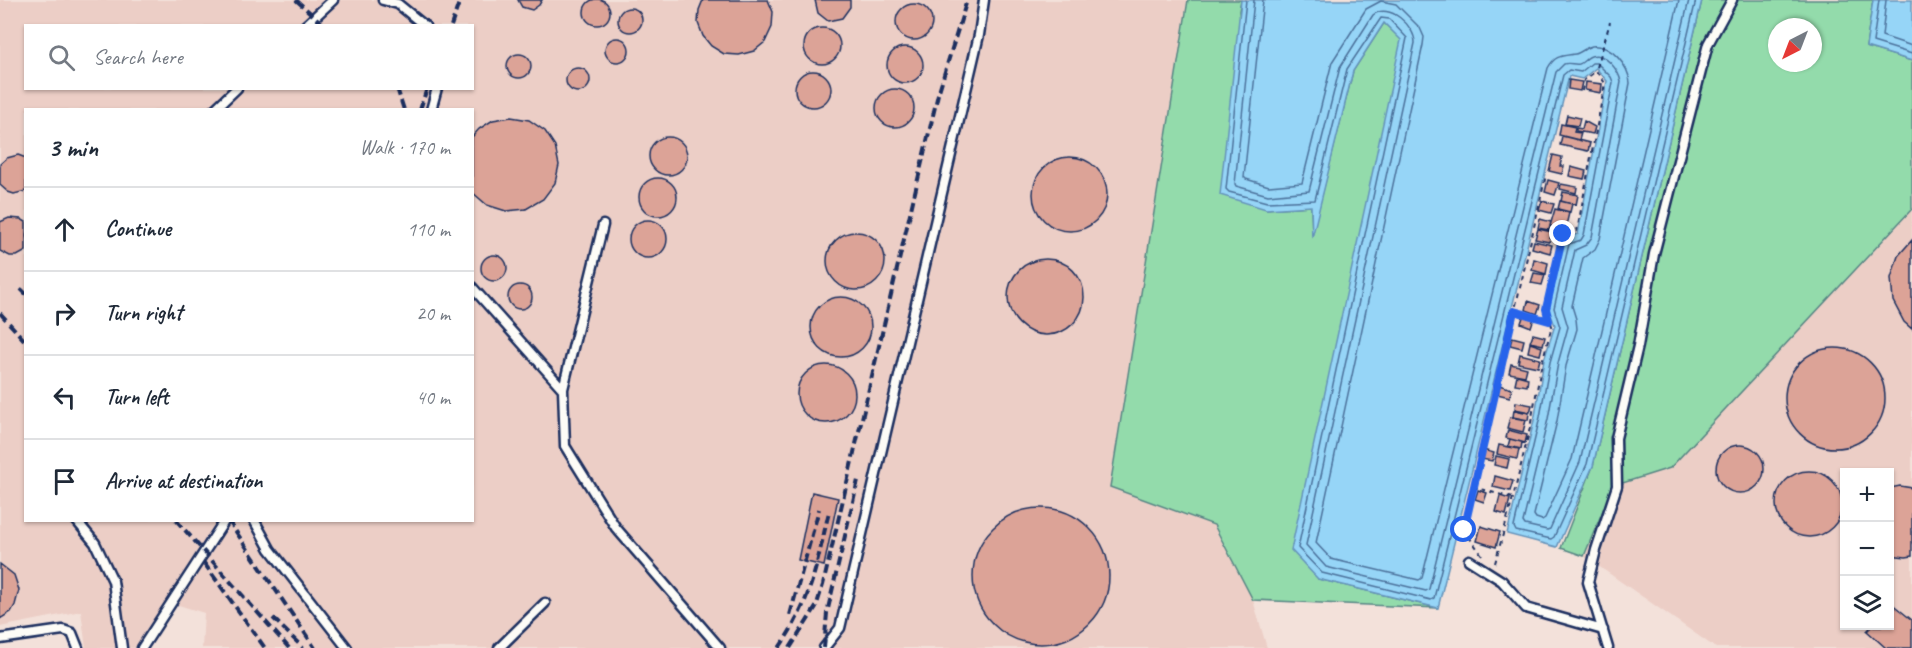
<!DOCTYPE html>
<html lang="en">
<head>
<meta charset="utf-8">
<style>
	body { margin:0; font-family:Caveat,sans-serif; background:#f2f2f3; color:#1f2937 }
	.controls { position:absolute; right:18px; bottom:18px; display:grid; overflow:hidden; border-radius:0px; box-shadow:0 2px 4px #0004 }
	.controls button { width:54px; height:54px; display:grid; place-items:center; padding:0; border:0; border-bottom:2px solid #e0e1e3; background:#fff; color:#1f2937; font:30px sans-serif }
	.compass { position:absolute; left:1768px; top:18px; width:54px; height:54px; border-radius:50%; background:#fff; box-shadow:0 2px 4px #0004; rotate:222deg }
	.stop { position:absolute; width:18px; height:18px; margin:-14px; border:4px solid #2563eb; border-radius:50%; background:#fff }
	.stop.end { background:#2563eb; border-color:#fff; box-shadow:0 2px 6px #0008 }
	.list { margin:0; padding:0; list-style:none }
	h2 { display:flex; justify-content:space-between; align-items:center; height:78px; margin:0; padding:0 24px; font-size:26px }
	h2 small { font-size:20px; font-weight:400; color:#747a83 }
	.list li { display:grid; grid-template-columns:39px 1fr auto; gap:18px; align-items:center; box-sizing:border-box; height:84px; padding:0 24px; border-top:2px solid #e0e1e3 }
	.list b { display:block; font-size:22px; white-space:nowrap }
	.list em { font-size:20px; font-style:normal; color:#747a83 }
	.icon { flex:none; width:33px; height:33px; fill:none; stroke:currentColor; stroke-width:2; stroke-linecap:round; stroke-linejoin:round }
	.map { position:relative; flex:none; width:1912px; height:648px; overflow:hidden }
	.search { position:absolute; background:#fff; box-shadow:0 2px 4px #0004; left:24px; top:24px; width:450px; height:66px; display:flex; align-items:center; gap:15px; box-sizing:border-box; padding:0 21px; border-radius:0px; color:#747a83; font-size:22px }
	.panel { position:absolute; background:#fff; box-shadow:0 2px 4px #0004; left:24px; top:108px; width:450px; height:414px; border-radius:0px }
	.map>svg:first-child { display:block }
	.built { fill:#eccec6; fill-rule:evenodd }
	.green { fill:#93dbab; stroke:#578584; stroke-width:1.5; fill-rule:evenodd }
	.water { fill:#96d5f7; stroke:#6593ba; stroke-width:1.5 }
	.lines { fill:none; stroke-linecap:round; stroke-linejoin:round }
	.shore { stroke:#4c719b; stroke-width:1.5 }
	.building { fill:#dca397; stroke:#1b2f5e; stroke-width:1.5 }
	.service-casing { stroke:#1b2f5e; stroke-width:13 }
	.path { stroke:#1b2f5e; stroke-width:2; stroke-dasharray:4.5 4.5; stroke-linecap:butt }
	.service { stroke:#fdfcf7; stroke-width:8 }
	.rail { stroke:#1b2f5e; stroke-width:4; stroke-dasharray:9 4.5; stroke-linecap:butt }
	.route { stroke:#2563eb; stroke-width:8 }
</style>
</head>
<body>
<div class="map">
<svg width="1912" height="648" viewBox="0 0 1912 648">
	<rect width="100%" height="100%" fill="#f3e1da"/>
	<filter id="ink" filterUnits="userSpaceOnUse"><feTurbulence type="fractalNoise" baseFrequency=".0167" numOctaves="2"/><feDisplacementMap in="SourceGraphic" scale="12" xChannelSelector="R" yChannelSelector="G"/><feConvolveMatrix kernelMatrix="1 2 1 2 8 2 1 2 1" color-interpolation-filters="sRGB"/></filter>
	<g filter="url(#ink)">
		<path class="built" d="M0 0H1188L1110 487 1214 525 1253 600 1267 648H202L204 613 169 602 139 648H86L81 611 0 627ZM26 26H472V88H26ZM26 110H472V520H26Z
			M1912 209V648H1716L1584 556 1613 485 1670 468ZM1844 472H1890V626H1844Z"/>
		<path class="green" d="M1188 0H1241L1239 11 1266 209 1311 206 1312 235 1353 71 1384 23 1402 40 1318 579 1438 608 1253 600 1214 525 1110 487Z
			M1702 0H1873L1866 47 1912 61V209L1670 468 1613 486 1584 556 1561 548 1593 466ZM1777 27H1813V63H1777Z"/>
		<path class="water" d="M1241 0H1702L1593 466 1557 547 1507 534 1535 416 1544 360 1555 325 1548 309 1564 238 1578 234 1607 81 1596 68 1582 79 1569 76 1438 608 1318 579 1291 550 1401 40 1384 23 1353 71 1312 238 1311 206 1266 209 1220 195Z
			M1873 0H1912V61L1866 47Z"/>
		<g class="lines">
			<path class="shore" d="M1246 0 1226 189 1229 192 1267 202 1315 200 1347 69 1381 18 1389 19 1407 38 1298 548 1322 573 1431 600 1434 598 1563 75 1569 70 1581 72 1592 63H1597L1611 77 1613 82 1584 235 1581 240 1569 244 1554 308 1560 327 1550 362 1540 417 1514 527 1516 531 1551 539 1554 537 1587 464 1696 0
				M1254 0 1235 184 1236 186 1268 195 1309 191 1340 67 1373 15C1389 2 1415 26 1415 43L1306 545 1326 567 1426 591 1429 589 1556 72 1564 64C1569 62 1574 65 1579 64 1583 63 1587 57 1591 56 1605 51 1619 71 1621 82L1592 237 1586 245 1575 250 1562 307 1568 327 1558 363 1548 419 1523 522 1525 525 1547 530 1550 529 1580 462 1689 0
				M1263 0 1244 177 1246 179 1269 186 1302 183 1332 62 1366 9 1381 1 1396 4 1420 28 1424 37 1423 45 1316 543 1331 559 1419 580 1422 578 1548 68C1555 55 1562 56 1575 54 1581 53 1586 47 1592 46 1611 44 1629 66 1630 83L1600 239 1595 249 1583 258 1572 306 1576 319 1577 329 1566 366 1557 421 1534 515 1536 518 1542 520 1545 518 1572 459 1679 0
				M1879 0 1873 42 1912 54
				M1886 0 1882 36 1912 46"/>
		</g>
		<path class="building" d="M584 12a13 13 0 1 1 26 0a13 13 0 1 1-26 0Z
			M518 0H542L539 5 532 10 522 7Z
			M703 0H768L773 12 772 27 765 42 754 51 739 55 724 54 711 46 703 36 698 23 699 10Z
			M815 0H850V7L842 18 828 21 818 13Z
			M896 22a18 18 0 1 1 36 0a18 18 0 1 1-36 0Z
			M618 20a12 12 0 1 1 24 0a12 12 0 1 1-24 0Z
			M804 46a18 18 0 1 1 36 0a18 18 0 1 1-36 0Z
			M605 50a12 12 0 1 1 24 0a12 12 0 1 1-24 0Z
			M887 65a18 18 0 1 1 36 0a18 18 0 1 1-36 0Z
			M507 66a12 12 0 1 1 24 0a12 12 0 1 1-24 0Z
			M566 80a12 12 0 1 1 24 0a12 12 0 1 1-24 0Z
			M795 89a18 18 0 1 1 36 0a18 18 0 1 1-36 0Z
			M1569 80 1582 82 1580 91 1568 89Z
			M1586 82 1602 84 1601 93 1585 90Z
			M876 108a19 19 0 1 1 38 0a19 19 0 1 1-38 0Z
			M1567 115 1580 118 1578 126 1565 124Z
			M511 117 529 120 545 131 555 146 559 165 555 183 543 199 526 209 506 211 487 205 472 192V137L479 129 493 120Z
			M1584 121 1595 127 1593 134 1576 131V128L1582 129Z
			M1561 124 1575 127 1574 132 1581 133 1579 140 1559 135Z
			M1562 136 1590 143 1588 151 1560 145Z
			M649 156a19 19 0 1 1 38 0a19 19 0 1 1-38 0Z
			M18 155 26 158V191L14 194 8 192 0 185V164L7 158Z
			M1553 155 1562 157 1560 166H1564L1562 174 1549 171Z
			M1033 194a37 37 0 1 1 74 0a37 37 0 1 1-74 0Z
			M1571 167 1586 171 1584 179 1569 176Z
			M639 197a19 19 0 1 1 38 0a19 19 0 1 1-38 0Z
			M1548 180 1559 183 1555 195 1545 192Z
			M1561 184 1577 187 1576 193 1560 189Z
			M1563 192 1578 195 1576 205 1561 201Z
			M1542 201 1554 204 1551 213 1539 210Z
			M1560 201 1572 204 1570 212 1558 209Z
			M1555 209 1569 213 1565 230 1550 226Z
			M9 218 21 219 26 222V251L17 256H10L0 251V222Z
			M1540 219 1551 222 1549 230 1538 228Z
			M629 239a19 19 0 1 1 38 0a19 19 0 1 1-38 0Z
			M1538 229 1552 232 1549 242 1535 239Z
			M827 261a29 29 0 1 1 58 0a29 29 0 1 1-58 0Z
			M1912 240V329L1904 322 1893 301 1891 278 1898 256Z
			M1534 241 1552 245 1550 253 1532 248Z
			M481 268a13 13 0 1 1 26 0a13 13 0 1 1-26 0Z
			M1008 297a38 38 0 1 1 76 0a38 38 0 1 1-76 0Z
			M1534 259 1548 263 1546 274 1532 270Z
			M1534 273 1545 275 1542 285 1531 283Z
			M508 297a12 12 0 1 1 24 0a12 12 0 1 1-24 0Z
			M811 327a30 30 0 1 1 60 0a30 30 0 1 1-60 0Z
			M1528 301 1540 305 1537 314 1526 310Z
			M1524 314 1534 318 1531 327 1521 323Z
			M1533 334 1545 337 1543 345 1530 342Z
			M1512 337 1524 340 1522 348 1510 345Z
			M1530 343 1542 347 1540 355 1528 352Z
			M1785 398a50 50 0 1 1 100 0a50 50 0 1 1-100 0Z
			M1520 354 1540 359 1538 367 1518 363Z
			M1511 364 1527 368 1525 376 1509 373Z
			M797 394a29 29 0 1 1 58 0a29 29 0 1 1-58 0Z
			M1517 375 1528 378 1527 386 1515 384Z
			M1499 385 1512 389 1510 397 1497 394Z
			M1516 402 1532 405 1530 412 1515 409Z
			M1514 410 1529 413 1528 420 1513 417Z
			M1510 417 1526 420 1523 432 1507 428Z
			M1508 430 1527 435 1525 443 1506 438Z
			M1510 439 1522 442 1521 449 1508 446Z
			M1716 469a24 24 0 1 1 48 0a24 24 0 1 1-48 0Z
			M1499 445 1519 449 1517 459 1497 454Z
			M1483 450 1494 453 1492 461 1481 459Z
			M1496 456 1509 459 1507 468 1494 465Z
			M1776 504a33 33 0 1 1 66 0a33 33 0 1 1-66 0Z
			M1495 476 1513 481 1510 491 1493 487Z
			M1900 486 1912 488V556L1906 557 1890 555V488Z
			M1478 490 1487 493 1484 502 1475 499Z
			M812 492 838 498 824 566 798 560Z
			M1500 496 1510 499 1506 515 1496 512Z
			M973 576a68 68 0 1 1 136 0a68 68 0 1 1-136 0Z
			M1481 526 1500 532 1496 547 1477 541Z
			M0 564 14 575 19 590 15 605 11 612 0 619Z
			M1891 603 1912 620V648H1886L1867 631 1872 626H1890V605Z"/>
		<g class="lines">
			<g class="service-casing">
				<path id="service" d="M383 0 398 4 425 26
					M305 26 333 0
					M214 110 237 88
					M431 110 437 88
					M472 287 563 389 565 446 616 528 720 648
					M563 389 603 225
					M76 520 95 543 113 581 122 648
					M254 520 270 549 347 648
					M1469 560 1502 581 1526 608 1603 630
					M0 639 63 630 72 633 78 648
					M142 648 225 520
					M499 648 545 603
					M824 648 840 628 979 35 984 0
					M1608 648 1588 582 1596 550 1617 486 1616 438 1638 346 1654 254 1708 44 1732 0"/>
			</g>
			<path class="path" d="M1582 91 1584 80 1596 71
				M1514 311 1549 321
				M1473 487 1513 498
				M1482 555 1464 530 1546 175
				M1495 563 1513 498 1530 428 1542 362 1552 326 1546 309 1563 235 1577 231 1605 83 1596 71 1610 22"/>
			<use href="#service" class="service"/>
			<path class="rail" d="M296 0 325 26
				M451 26 460 0
				M397 88 404 110
				M420 110 427 88
				M21 289 26 294
				M0 313 26 342
				M176 520 289 648
				M228 520 315 648
				M204 563 265 648
				M790 615 819 509
				M273 618 303 648
				M779 648C785 639 791 630 796 620 814 587 820 548 829 512
				M790 648 816 607 823 585 938 94 967 0
				M824 648 827 613 858 480"/>
		</g>
	</g>
	<g class="lines" filter="url(#ink)">
		<path class="route" d="M1464 530 1514 311 1549 321 1546 309 1563 234"/>
	</g>
</svg>
<div class="controls">
<button>+</button>
<button>−</button>
<button><svg class="icon" aria-label="layers" viewBox="0 0 24 24"><path d="M12 4l9 5-9 5-9-5zM3 14l9 5 9-5"/></svg></button>
</div>
<svg class="compass" viewBox="-18 -18 36 36"><path d="M0-13l5 13h-10z" fill="#e53935"/><path d="M0 13l5-13h-10z" fill="#747a83"/></svg>
<div class="stop" style="left:1464px;top:530px"></div>
<div class="stop end" style="left:1563px;top:234px"></div>
<div class="search"><svg class="icon" aria-label="search" viewBox="0 0 24 24"><circle cx="10" cy="10" r="6"/><path d="M15 15l6 6"/></svg>Search here</div>
<section class="panel">
<h2>3 min<small>Walk · 170 m</small></h2>
<ul class="list">
<li><svg class="icon" aria-label="ahead" viewBox="0 0 24 24"><path d="M12 20V5M6 11l6-6 6 6"/></svg><div><b>Continue</b></div><em>110 m</em></li>
<li><svg class="icon" aria-label="right" viewBox="0 0 24 24"><path d="M7 20v-9h11M14 6l5 5-5 5"/></svg><div><b>Turn right</b></div><em>20 m</em></li>
<li><svg class="icon" aria-label="left" viewBox="0 0 24 24"><path d="M17 20v-9H6M10 6l-5 5 5 5"/></svg><div><b>Turn left</b></div><em>40 m</em></li>
<li><svg class="icon" aria-label="arrive" viewBox="0 0 24 24"><path d="M6 21V4h12l-3 4 3 4H6"/></svg><div><b>Arrive at destination</b></div></li>
</ul>
</section>
</div>
</body>
</html>
